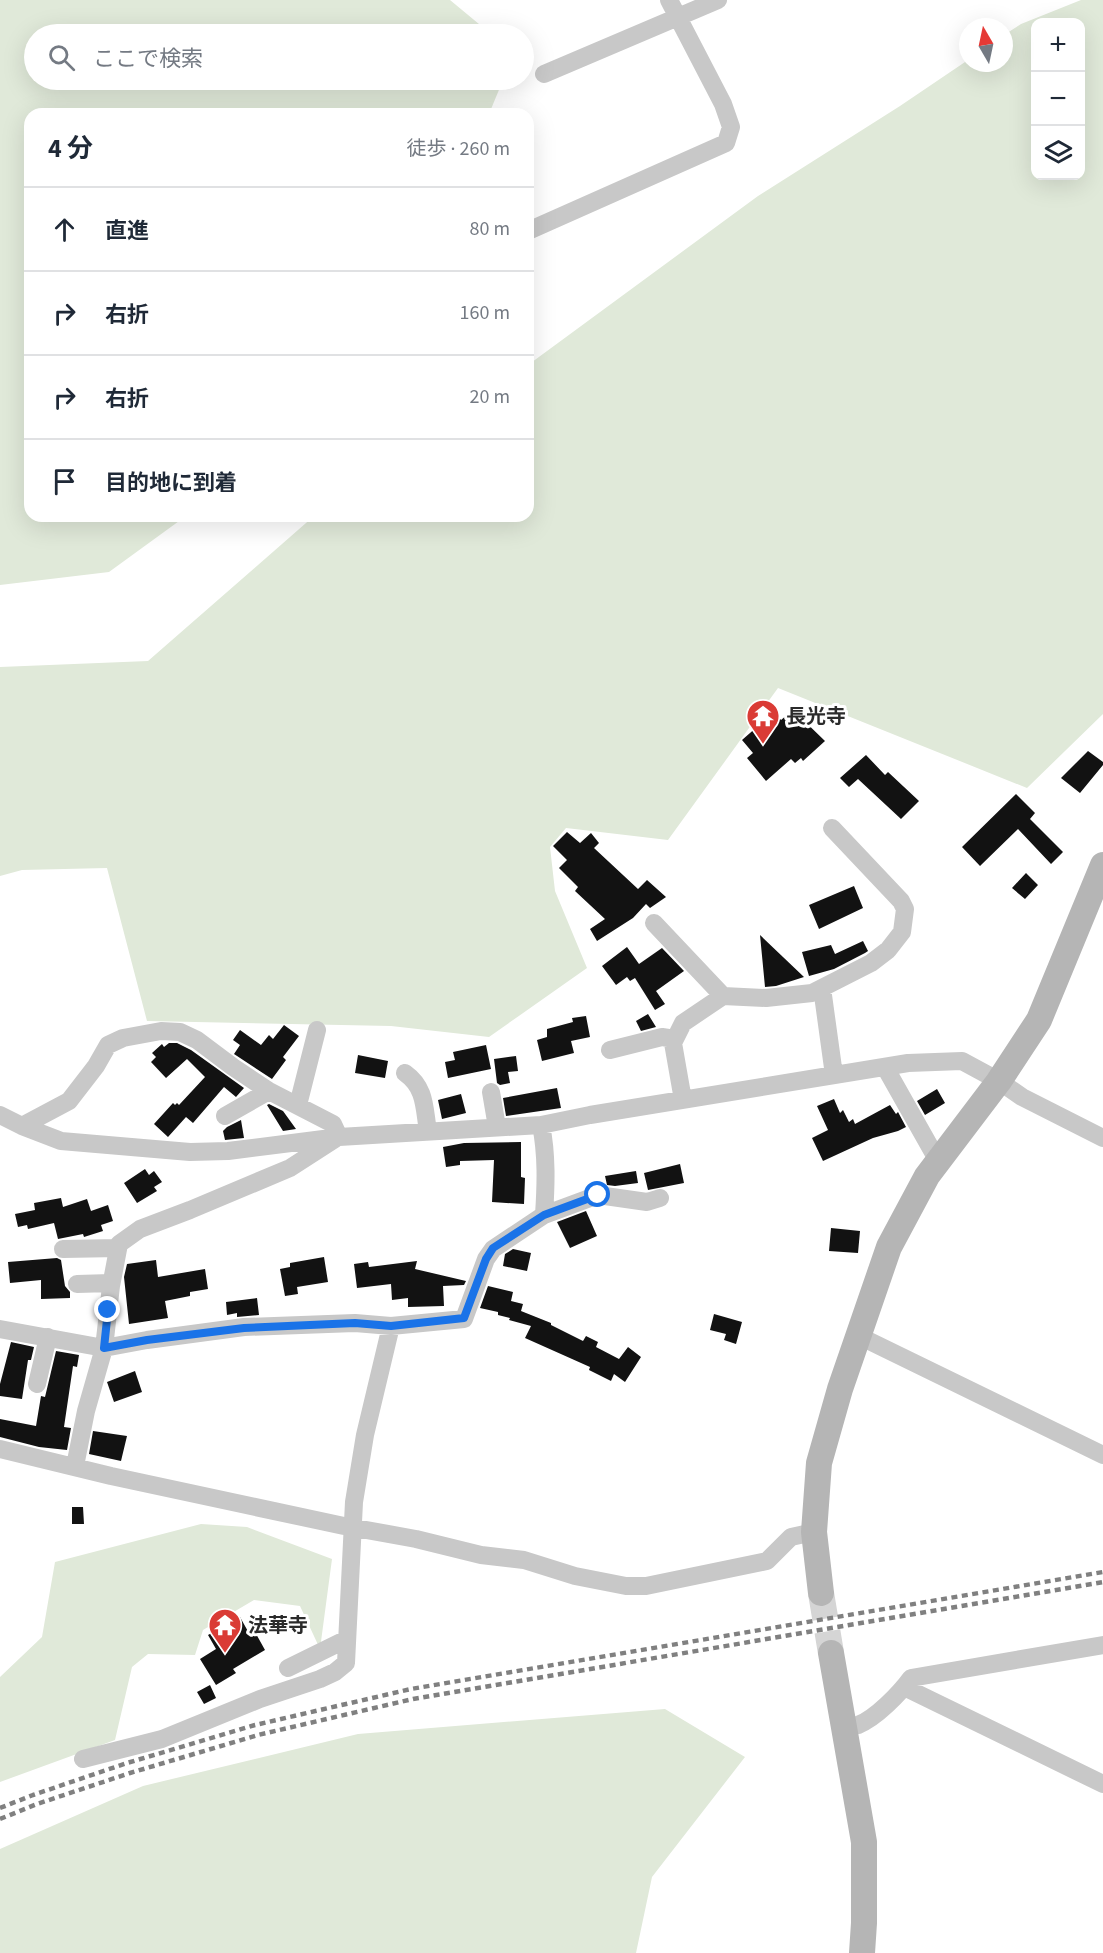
<!DOCTYPE html>
<html lang="ja">
<head>
<meta charset="utf-8">
<style>
	body { margin:0; font-family:"Source Sans 3","Noto Sans JP",sans-serif; background:#f2f2f3; color:#1f2937 }
	.controls { position:absolute; right:18px; top:18px; display:grid; overflow:hidden; border-radius:12px; box-shadow:0 6px 24px #0002 }
	.controls button { width:54px; height:54px; display:grid; place-items:center; padding:0; border:0; border-bottom:2px solid #e0e1e3; background:#fff; color:#1f2937; font:30px sans-serif }
	.compass { position:absolute; left:959px; top:18px; width:54px; height:54px; border-radius:50%; background:#fff; box-shadow:0 6px 24px #0002; rotate:351deg }
	.stop { position:absolute; width:18px; height:18px; margin:-14px; border:4px solid #1a73e8; border-radius:50%; background:#fff }
	.stop.end { background:#1a73e8; border-color:#fff; box-shadow:0 2px 6px #0008 }
	.list { margin:0; padding:0; list-style:none }
	h2 { display:flex; justify-content:space-between; align-items:center; height:78px; margin:0; padding:0 24px; font-size:26px }
	h2 small { font-size:20px; font-weight:400; color:#747a83 }
	.list li { display:grid; grid-template-columns:39px 1fr auto; gap:18px; align-items:center; box-sizing:border-box; height:84px; padding:0 24px; border-top:2px solid #e0e1e3 }
	.list b { display:block; font-size:22px; white-space:nowrap }
	.list em { font-size:20px; font-style:normal; color:#747a83 }
	.icon { flex:none; width:33px; height:33px; fill:none; stroke:currentColor; stroke-width:2; stroke-linecap:round; stroke-linejoin:round }
	.map { position:relative; flex:none; width:1103px; height:1953px; overflow:hidden }
	.search { position:absolute; background:#fff; box-shadow:0 6px 24px #0002; left:24px; top:24px; width:510px; height:66px; display:flex; align-items:center; gap:15px; box-sizing:border-box; padding:0 21px; border-radius:33px; color:#747a83; font-size:22px }
	.panel { position:absolute; background:#fff; box-shadow:0 6px 24px #0002; left:24px; top:108px; width:510px; height:414px; border-radius:18px }
	.map>svg:first-child { display:block }
	.green { fill:#e0e9d9; fill-rule:evenodd }
	.building { fill:#121212 }
	.lines { fill:none; stroke-linecap:round; stroke-linejoin:round }
	.secondary-tunnel { stroke:#d5d5d5; stroke-width:26; stroke-dasharray:26 13; stroke-linecap:butt }
	.street { stroke:#c8c8c8; stroke-width:18 }
	.secondary { stroke:#b5b5b5; stroke-width:26 }
	.rail { stroke:#808080; stroke-width:4.5; stroke-dasharray:6 4.5; stroke-linecap:butt }
	.route { stroke:#1a73e8; stroke-width:8 }
	.labels { text-anchor:middle; stroke-width:6; stroke-linejoin:round; paint-order:stroke }
	.poi-label { font-size:20px; font-weight:bold; fill:#2b2b2b; stroke:#fff; text-anchor:start }
</style>
</head>
<body>
<div class="map">
<svg width="1103" height="1953" viewBox="0 0 1103 1953">
	<rect width="100%" height="100%" fill="#fff"/>
	<path class="green" d="M0 0H450L491 34H34V80H503L489 114H30V516H186L109 572 0 585Z
		M1081 0H1103V714L1027 788 778 688 668 840 566 828 550 847 555 891 587 968 489 1037 391 1026 147 1021 107 868 22 870 0 876V667L148 661 314 516H528V365L758 196 900 106 968 60V63H1004V35L1021 24ZM1036 22H1080V176H1036Z
		M201 1524 247 1527 332 1559 320 1649 300 1606 254 1600 203 1630 195 1655 148 1654 132 1667 115 1740 0 1782V1677L42 1637 55 1562Z
		M665 1709 745 1757 652 1877 636 1953H0V1849L143 1786 358 1734Z"/>
	<path class="building" d="M793 710 825 741 803 761 801 758 795 763 791 759 766 781 747 758 753 753 742 740 774 712 781 720Z
		M1088 751 1103 762V765L1080 793 1061 778Z
		M866 755 885 775 888 772 919 801 901 819 858 779 849 787 840 778Z
		M1016 794 1035 813 1030 819 1063 852 1051 864 1018 829 980 866 962 847Z
		M567 832 580 843 591 833 599 843 594 848 638 889 647 880 666 897 650 908 646 904 633 918 597 941 590 929 605 919 575 891 578 887 559 868 567 860 553 846Z
		M1026 873 1038 885 1025 899 1012 888Z
		M854 886 863 908 819 929 809 905Z
		M760 935 804 977 776 986 765 987Z
		M863 941 868 951 865 953 834 969 809 976 802 952 831 945 835 954Z
		M627 947 639 964 662 948 684 971 656 991 665 1004 655 1010 635 978 630 981 627 977 616 985 602 966Z
		M648 1014 656 1027 641 1031 636 1021Z
		M586 1016 590 1037 571 1041 574 1053 542 1061 537 1040 547 1037V1029L573 1022 572 1018Z
		M284 1025 299 1036 283 1057 286 1060 272 1079 234 1054 240 1045 233 1040 240 1030 261 1045 269 1035 273 1039Z
		M169 1043H177L191 1050 244 1088 236 1097 224 1087 193 1123 186 1117 168 1137 154 1124 173 1103 175 1105 177 1103 179 1105 205 1077 187 1059 166 1078 151 1062 156 1057 152 1053 162 1044 164 1047Z
		M486 1045 491 1069 448 1078 445 1062 455 1060 453 1052Z
		M358 1055 388 1061 385 1078 355 1073Z
		M516 1056 518 1071 508 1072 510 1083 500 1085 497 1083 494 1059Z
		M557 1088 561 1108 506 1116 503 1098Z
		M937 1089 945 1103 925 1115 917 1101Z
		M461 1094 466 1113 442 1119 438 1100Z
		M834 1099 840 1113 843 1110 849 1122 853 1119 855 1124 890 1105 896 1114 898 1112 906 1127 898 1131 873 1138 823 1161 812 1138 828 1130 817 1106Z
		M269 1104 283 1111 296 1129 283 1131 267 1105Z
		M241 1120 244 1138 225 1140 223 1131 227 1127Z
		M521 1142V1177L525 1178 524 1204 492 1202 494 1160 460 1161V1165L446 1167 443 1147 464 1143Z
		M680 1164 684 1183 648 1190 644 1173Z
		M145 1169 149 1175 154 1171 162 1182 154 1187 157 1191 137 1203 124 1183Z
		M636 1171 638 1183 615 1186 607 1185 605 1176Z
		M61 1198 63 1207 87 1199 91 1211 108 1205 113 1221 101 1225 103 1231 84 1237 83 1234 58 1239 54 1223 28 1229 27 1225 18 1227 15 1214 35 1210 34 1203Z
		M586 1211 597 1236 570 1248 557 1222Z
		M831 1228 860 1231 858 1253 829 1251Z
		M513 1249 531 1253 527 1271 503 1266 505 1254Z
		M324 1257 328 1282 297 1287 298 1294 285 1296 280 1269 290 1267V1263Z
		M57 1258 61 1260 65 1286 70 1292V1298L41 1299V1280L10 1283 8 1262Z
		M156 1260 158 1277 205 1269 208 1289 190 1292V1296L165 1301 168 1318 129 1324 124 1277 127 1264Z
		M417 1261 415 1269 466 1281 464 1285 443 1286 444 1306 408 1307V1298L392 1300 391 1284 357 1288 354 1264 368 1262 369 1267Z
		M488 1286 513 1292 511 1301 523 1304 521 1311 551 1323V1325L583 1341 586 1336 598 1342 596 1347 619 1359 628 1347 641 1357 625 1382 614 1374 611 1381 589 1370 590 1367 525 1338 531 1326 509 1320 510 1318 498 1315V1312L480 1308Z
		M257 1298 259 1315 237 1317V1313L227 1315 226 1302Z
		M714 1314 742 1322 736 1344 724 1340 726 1334 710 1330Z
		M11 1342 34 1347 31 1360H28L22 1399 0 1396V1384Z
		M56 1351 79 1355 77 1367 73 1366 64 1427 71 1428 67 1450 39 1447 0 1437V1419L36 1426 41 1396 45 1397Z
		M135 1371 142 1392 114 1402 107 1382Z
		M93 1431 127 1436 121 1461 89 1454Z
		M72 1507H83L84 1524H72Z
		M240 1617 250 1635 255 1632 265 1650 233 1669 236 1673 216 1685 200 1659 216 1649 208 1635Z
		M210 1685 216 1698 204 1704 197 1692Z"/>
	<g class="lines">
		<path class="secondary-tunnel" d="M821 1593 831 1653"/>
		<path class="street" d="M544 74 718 0
			M528 231 726 143 731 127 723 104 669 0
			M654 923 723 996 683 1023 673 1043 683 1100
			M822 988 834 1075
			M723 996 766 998 812 993 871 963 888 950 902 932 905 909 901 901 832 828
			M610 1050 662 1037 675 1039
			M885 1067 938 1161
			M405 1073C426 1088 424 1108 428 1131
			M491 1092 497 1127
			M298 1105 317 1030
			M0 1115 22 1126 61 1141 190 1152 228 1151 339 1137 541 1125 590 1115 908 1063 962 1061 999 1081 1022 1097 1103 1138
			M225 1116 269 1091
			M22 1126 69 1101 96 1066 108 1045 123 1038 161 1031 180 1032 197 1040 233 1067 269 1091 333 1124 339 1137
			M544 1215 598 1195 647 1202 660 1198
			M63 1249 118 1248
			M77 1284 111 1283
			M0 1329 104 1348 147 1340 244 1327 355 1323 391 1326 464 1319 486 1259 493 1249 544 1215C546 1185 547 1155 541 1125
			M859 1336 1103 1455
			M37 1384 48 1337
			M0 1449 111 1476 344 1526 416 1539 481 1555 524 1560 575 1576 626 1586H646L767 1561 791 1537 814 1532
			M75 1466 86 1411 104 1348 111 1286 119 1244 140 1229 190 1210 290 1168 335 1139
			M288 1668 347 1639
			M904 1687 1103 1784
			M844 1727C848 1726 854 1726 858 1725 876 1718 900 1693 911 1678L1103 1645
			M83 1759 162 1739 260 1699 320 1679 335 1672 346 1663 354 1502 365 1435 391 1326"/>
		<path class="secondary" d="M821 1593 814 1532 819 1463 840 1389 889 1247 927 1176 999 1081 1039 1020 1103 865
			M831 1653 864 1842V1923L862 1953"/>
		<path class="rail" d="M0 1808 33 1795 127 1763 255 1725 411 1689 1103 1572
			M0 1819 37 1804 130 1773 258 1735 413 1699 1103 1582"/>
	</g>
	<g class="lines">
		<path class="route" d="M108 1310 104 1348 147 1340 244 1328 355 1323 391 1326 464 1318 486 1259 493 1248 544 1215 598 1195"/>
	</g>
	<defs>
		<g id="temple-pin" transform="scale(1.725)"><path d="M0 17L-7.5 6A9.5 9.5 0 1 1 7.5 6Z" fill="#da3b35" stroke="#fff"/><path d="M0-6L5-2H3V0L6.5 2.5H4V6H1.5V3h-3V6H-4V2.5H-6.5L-3 0V-2H-5Z" fill="#fff"/></g>
	</defs>
	<g fill-rule="evenodd">
		<use href="#temple-pin" x="763" y="716"/>
		<use href="#temple-pin" x="225" y="1625"/>
	</g>
	<g class="labels">
		<g class="poi-label">
			<text x="786" y="723">長光寺</text>
			<text x="248" y="1632">法華寺</text>
		</g>
	</g>
</svg>
<div class="controls">
<button>+</button>
<button>−</button>
<button><svg class="icon" aria-label="layers" viewBox="0 0 24 24"><path d="M12 4l9 5-9 5-9-5zM3 14l9 5 9-5"/></svg></button>
</div>
<svg class="compass" viewBox="-18 -18 36 36"><path d="M0-13l5 13h-10z" fill="#e53935"/><path d="M0 13l5-13h-10z" fill="#747a83"/></svg>
<div class="stop" style="left:598px;top:1195px"></div>
<div class="stop end" style="left:108px;top:1310px"></div>
<div class="search"><svg class="icon" aria-label="search" viewBox="0 0 24 24"><circle cx="10" cy="10" r="6"/><path d="M15 15l6 6"/></svg>ここで検索</div>
<section class="panel">
<h2>4 分<small>徒歩 · 260 m</small></h2>
<ul class="list">
<li><svg class="icon" aria-label="ahead" viewBox="0 0 24 24"><path d="M12 20V5M6 11l6-6 6 6"/></svg><div><b>直進</b></div><em>80 m</em></li>
<li><svg class="icon" aria-label="right" viewBox="0 0 24 24"><path d="M7 20v-9h11M14 6l5 5-5 5"/></svg><div><b>右折</b></div><em>160 m</em></li>
<li><svg class="icon" aria-label="right" viewBox="0 0 24 24"><path d="M7 20v-9h11M14 6l5 5-5 5"/></svg><div><b>右折</b></div><em>20 m</em></li>
<li><svg class="icon" aria-label="arrive" viewBox="0 0 24 24"><path d="M6 21V4h12l-3 4 3 4H6"/></svg><div><b>目的地に到着</b></div></li>
</ul>
</section>
</div>
</body>
</html>
